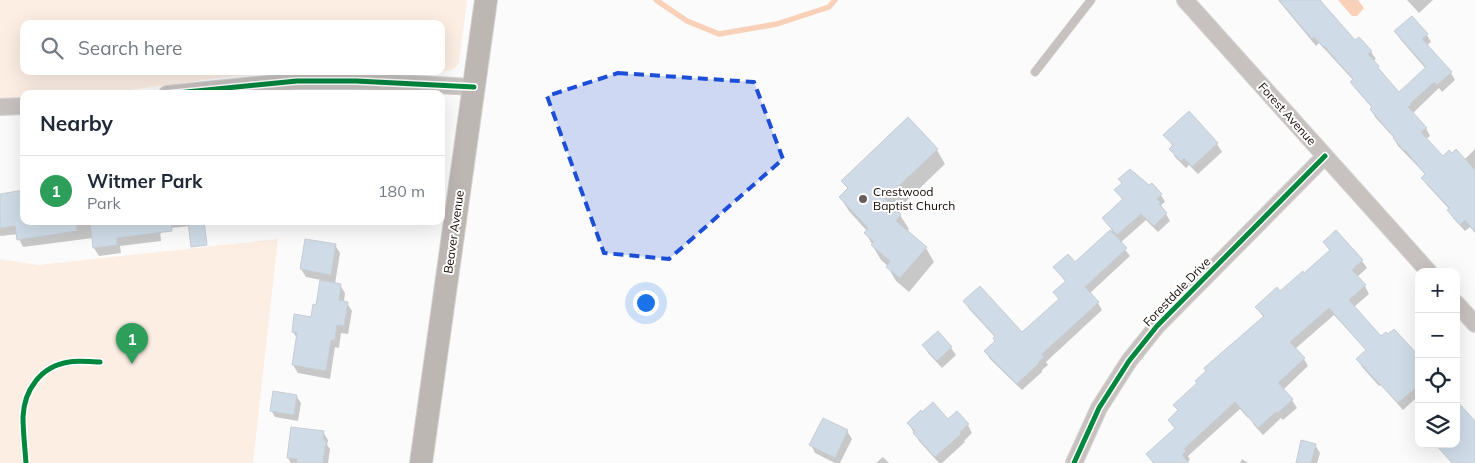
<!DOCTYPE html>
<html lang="en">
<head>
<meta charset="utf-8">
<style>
	body { margin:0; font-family:Mulish,sans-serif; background:#f6f6f7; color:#1f2937 }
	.controls { position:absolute; right:15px; bottom:15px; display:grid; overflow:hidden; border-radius:10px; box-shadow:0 5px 20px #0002 }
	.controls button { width:45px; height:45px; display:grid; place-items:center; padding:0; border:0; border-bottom:1px solid #e0e1e3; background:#fff; color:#1f2937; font:25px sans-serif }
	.you { position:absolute; left:645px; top:302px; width:18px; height:18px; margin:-12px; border:4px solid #fff; border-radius:50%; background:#1a73e8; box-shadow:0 0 0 8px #1a73e833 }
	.badge { display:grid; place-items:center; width:32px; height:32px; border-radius:50%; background:#1a73e8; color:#fff; font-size:16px; font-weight:700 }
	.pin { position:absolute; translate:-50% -41px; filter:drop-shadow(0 1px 2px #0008) }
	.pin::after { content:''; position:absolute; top:26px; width:18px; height:15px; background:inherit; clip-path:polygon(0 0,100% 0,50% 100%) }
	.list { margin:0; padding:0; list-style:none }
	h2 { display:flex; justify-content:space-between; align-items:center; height:65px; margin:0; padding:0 20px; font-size:21px }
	h2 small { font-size:16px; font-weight:400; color:#747a83 }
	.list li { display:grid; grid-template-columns:32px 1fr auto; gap:15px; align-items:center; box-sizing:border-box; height:70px; padding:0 20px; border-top:1px solid #e0e1e3 }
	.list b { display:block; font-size:19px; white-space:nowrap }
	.list p { margin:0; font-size:16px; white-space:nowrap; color:#747a83 }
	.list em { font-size:16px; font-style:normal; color:#747a83 }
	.icon { flex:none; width:28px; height:28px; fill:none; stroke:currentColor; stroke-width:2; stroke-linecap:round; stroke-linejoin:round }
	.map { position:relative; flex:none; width:1475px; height:463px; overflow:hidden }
	.search { position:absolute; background:#fff; box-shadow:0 5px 20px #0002; left:20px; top:20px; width:425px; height:55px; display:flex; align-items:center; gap:12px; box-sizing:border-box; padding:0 18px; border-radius:10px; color:#747a83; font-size:19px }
	.panel { position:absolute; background:#fff; box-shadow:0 5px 20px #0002; left:20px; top:90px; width:425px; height:135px; border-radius:10px }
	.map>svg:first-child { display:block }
	.green { fill:#fdeee4 }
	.water { fill:#f9d1b8 }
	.shadow { fill:#0003 }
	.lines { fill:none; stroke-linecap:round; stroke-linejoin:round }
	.stream { stroke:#f9d1b8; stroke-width:5.5 }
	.building { fill:#cfdce7; stroke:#c7cdd2 }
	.lane-casing { stroke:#d6d4d3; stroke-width:9 }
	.street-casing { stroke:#d6d4d3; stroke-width:18 }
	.secondary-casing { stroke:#d6d4d3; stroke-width:24 }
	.lane { stroke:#c7c2c0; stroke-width:8 }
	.street { stroke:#c7c2c0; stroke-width:16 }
	.secondary { stroke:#bdb7b4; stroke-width:22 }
	.cycleway-casing { stroke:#fff; stroke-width:8 }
	.cycleway { stroke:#00873e; stroke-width:5 }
	.marked { fill:#1d4ed8; fill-opacity:0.2; stroke:#1d4ed8; stroke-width:4; stroke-dasharray:10 6; stroke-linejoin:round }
	.poi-dot { fill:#665e5a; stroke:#fff; stroke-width:2 }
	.labels { text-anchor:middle; stroke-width:4; stroke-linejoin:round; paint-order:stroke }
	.street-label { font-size:12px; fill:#150a04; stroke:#fff }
	.poi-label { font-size:12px; fill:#150a04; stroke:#fff; text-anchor:start }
</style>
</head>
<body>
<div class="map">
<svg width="1475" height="463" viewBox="0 0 1475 463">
	<rect width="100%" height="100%" fill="#fbfbfb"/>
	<path class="green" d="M0 0H467L459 63C455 70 449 71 441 71V24H24V71H287L217 78 100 94H24V101H0Z
		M278 239 253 463H0V259L38 265Z"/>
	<path class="water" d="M1338 0H1358L1364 8 1357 16H1352Z"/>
	<path class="shadow" d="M1278 0H1318L1355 42 1359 38 1371 52 1376 59 1373 61 1399 93 1426 69 1400 39 1396 32 1427 35 1431 42 1426 46 1451 73 1455 80 1442 92 1439 88 1414 112 1413 114 1426 128 1430 136 1426 139 1442 158 1464 160 1475 149V233L1470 227 1465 231 1453 218 1449 211 1450 210 1427 185 1423 178 1426 175 1398 146 1394 138 1375 117 1371 109 1372 108 1356 89 1352 82 1354 81 1319 43 1316 46Z
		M1407 0H1433L1419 13Z
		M1189 113 1217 144 1222 152 1198 174 1189 165 1186 168 1175 157 1171 149 1173 147 1165 135Z
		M937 150 945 164 896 211 900 215 909 229 907 232 926 248 934 262 909 292 896 281 888 267V266L881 260 874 248 866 233 867 231 849 211 840 197 848 190 843 181Z
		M1152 184 1161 195 1165 202 1161 205 1170 221 1158 232 1146 220 1120 243 1130 256 1089 294 1098 303 1102 310 1046 362 1048 365 1042 370V372L1022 390 990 359 985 351 996 342 995 337 969 309 965 301 1022 334 1060 300 1055 293 1066 283 1055 267 1075 263 1112 230 1103 218 1123 201 1116 190 1149 187Z
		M0 195 24 221H190L191 226 160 229 161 241 120 246 121 253 99 256 94 248 93 238 23 247 19 239 18 234 1 236 0 235Z
		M1336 232 1362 261 1367 268 1357 277 1365 286 1369 294 1354 307 1381 338 1419 358V403L1415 399 1403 410 1381 385 1379 386 1362 367 1358 359 1367 351 1334 315 1295 349 1304 359 1308 366 1283 390 1292 400 1297 408 1283 420 1281 418 1263 435 1254 425 1250 417 1248 418 1240 409 1188 456 1190 460 1187 462 1188 463H1153L1147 454 1175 429 1169 420 1179 412 1175 405 1264 318 1256 307 1280 293 1304 275 1330 251 1324 242Z
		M335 245 340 253 335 284 340 285 345 293 344 302 347 303 352 311 348 334 341 333 339 348 335 347 330 379 298 373 293 365 298 340 293 332 312 318 317 306 321 280 306 277 301 269Z
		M924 345 951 348 956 355 942 368 928 353Z
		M297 397 301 403 298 421 275 417 271 410Z
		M957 413 968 425 972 433 964 441 965 442 942 463H939L919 441 908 423 948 421Z
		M847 431 852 439 840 463H835L815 453 811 445Z
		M323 432 328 440 327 445 330 449 328 463H291L288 458Z
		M1315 445 1320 453 1317 463H1297Z
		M883 457 889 463H876Z
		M1242 459 1248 463H1238H1240Z"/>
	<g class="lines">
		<path class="stream" d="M656 0 687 21 719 34 777 24 829 7 835 0"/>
	</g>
	<path class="building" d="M1279 0H1320L1355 40 1359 37 1372 51 1368 54 1379 66 1378 68 1399 92 1426 67 1394 31 1412 16 1428 34 1422 39 1452 72 1437 85 1434 82 1410 104 1411 105 1408 107 1427 128 1421 132 1443 156 1449 150 1452 153 1456 149 1475 170V232L1465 220 1460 225 1447 210 1450 208 1421 178 1425 174 1405 150 1404 151 1393 138 1394 137 1370 109 1372 107 1350 82 1353 79 1324 46 1323 47 1314 37 1312 39Z
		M1189 111 1218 143 1192 167 1184 158 1181 161 1169 149 1173 145 1163 135Z
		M908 117 938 149 885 199 901 214 896 221 927 247 900 278 886 267 890 261 871 245 874 242 864 233 868 228 839 197 848 188 841 181Z
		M1130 169 1149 185 1152 183 1162 194 1157 199 1161 203 1159 204 1167 213 1154 226 1141 214 1117 235 1102 218 1123 199 1114 190 1122 183 1118 179Z
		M24 190V221H76L77 231 17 240 15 226 0 228V194Z
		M90 221H171L172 231 117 238V245L93 248Z
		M188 221H204L207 245 191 247Z
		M1110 230 1127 248 1085 287 1099 302 1042 354 1044 357 1038 362 1039 363 1017 384 984 351 995 341 993 338 995 336 963 301 980 286 1022 332 1059 299 1053 292 1066 281 1053 267 1068 254 1075 262Z
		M1336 230 1363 260 1352 270 1366 285 1349 300 1381 336 1386 332 1388 334 1394 329 1419 356V385L1398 403 1356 359 1366 350 1329 308 1290 342 1305 358 1278 383 1293 399 1278 413 1276 412 1258 428 1235 402 1184 449 1186 451 1182 455 1189 463H1154L1146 454 1175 428 1168 420 1178 410 1173 405 1197 383 1195 381 1206 371 1204 368 1264 316 1255 307 1277 287 1280 291 1303 271 1304 273 1330 250 1323 242Z
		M305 239 336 244 331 275 300 269Z
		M320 280 341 284 339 300 348 302 344 326 337 325 335 340H331L326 371 292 365 297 333 292 332 294 314 311 317 313 304 316 305Z
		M938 331 952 347 937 361 922 345Z
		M273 391 297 395 294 415 270 411Z
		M1456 400 1475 421V463H1452L1435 444H1456Z
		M933 402 948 419 957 411 969 424 960 432 961 434 935 457 913 433 915 431 907 423 921 410 922 412Z
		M823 418 848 430 835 458 809 445Z
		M291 427 324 431 323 440H326L323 463H297V459L287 458Z
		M1301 440 1316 444 1311 463H1296Z"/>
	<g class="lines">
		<g class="lane-casing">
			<path id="lane" d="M1035 72 1091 0"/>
		</g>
		<g class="street-casing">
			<path id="street" d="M1185 0 1429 272
				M167 94 297 81H356L474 87
				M0 107 24 106
				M1456 303 1475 324
				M1074 463 1099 408 1129 361 1157 326 1325 156"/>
		</g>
		<g class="secondary-casing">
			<path id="secondary" d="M421 463 486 0"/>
		</g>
		<use href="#lane" class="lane"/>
		<use href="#street" class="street"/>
		<use href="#secondary" class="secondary"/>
		<g class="cycleway-casing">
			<path id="cycleway" d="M167 94 297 81H356L474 87
				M26 463C25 448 23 432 23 417 24 390 41 366 69 362 78 360 90 362 100 362
				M1074 463 1099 408 1129 361 1157 326 1325 156"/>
		</g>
		<use href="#cycleway" class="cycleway"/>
	</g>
	<path class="marked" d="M618 73 754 82 783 159 669 259 604 253 547 96Z"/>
	<circle class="poi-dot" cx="863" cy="199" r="5"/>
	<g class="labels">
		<g class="street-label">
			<text transform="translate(1287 114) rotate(48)" y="4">Forest Avenue</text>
			<text transform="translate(454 232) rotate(-82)" y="4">Beaver Avenue</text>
			<text transform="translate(1177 292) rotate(-46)" y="4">Forestdale Drive</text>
		</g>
		<g class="poi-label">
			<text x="873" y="196">Crestwood<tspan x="873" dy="14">Baptist Church</tspan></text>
		</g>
	</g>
</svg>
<div class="controls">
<button>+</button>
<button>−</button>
<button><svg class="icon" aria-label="locate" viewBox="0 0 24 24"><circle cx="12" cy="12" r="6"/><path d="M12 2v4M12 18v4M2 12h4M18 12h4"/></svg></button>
<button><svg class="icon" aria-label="layers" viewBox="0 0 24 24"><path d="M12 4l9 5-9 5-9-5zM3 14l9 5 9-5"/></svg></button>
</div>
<div class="you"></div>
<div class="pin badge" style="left:132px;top:364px;background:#2e9e5b">1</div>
<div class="search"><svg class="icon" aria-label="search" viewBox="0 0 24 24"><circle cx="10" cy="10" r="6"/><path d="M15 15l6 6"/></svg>Search here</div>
<section class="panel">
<h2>Nearby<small></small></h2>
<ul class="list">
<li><span class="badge" style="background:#2e9e5b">1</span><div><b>Witmer Park</b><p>Park</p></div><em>180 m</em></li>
</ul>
</section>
</div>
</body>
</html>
